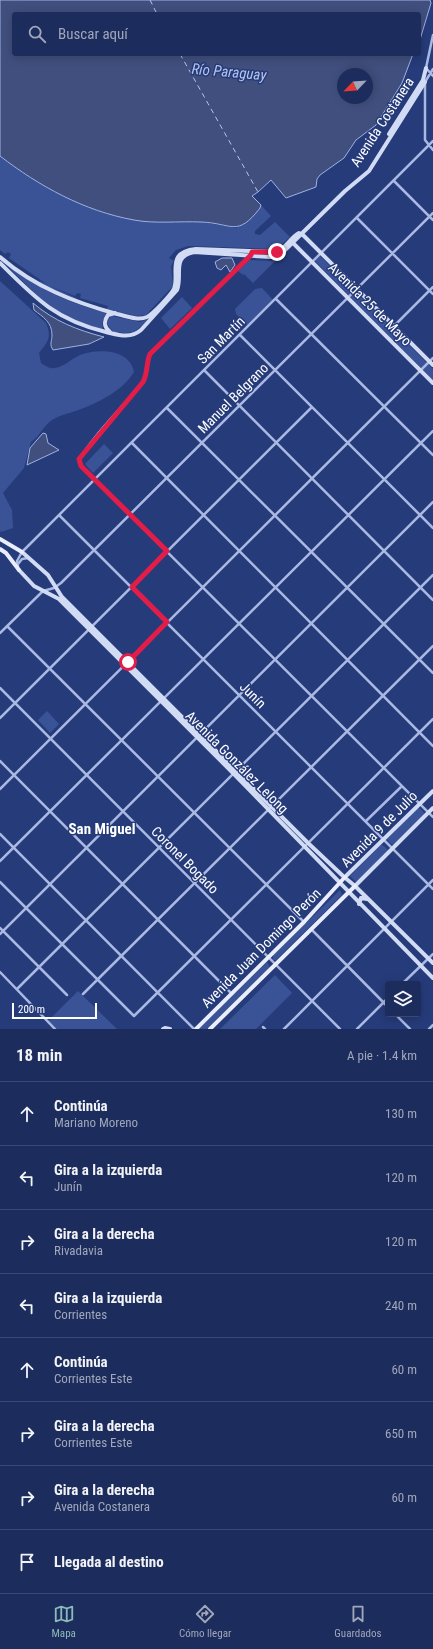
<!DOCTYPE html>
<html lang="es">
<head>
<meta charset="utf-8">
<style>
	body { margin:0; font-family:"Roboto Condensed",sans-serif; background:#293865; color:#f1f3f6 }
	.controls { position:absolute; right:12px; bottom:12px; display:grid; overflow:hidden; border-radius:4px; box-shadow:0 2px 10px #0003 }
	.controls button { width:36px; height:36px; display:grid; place-items:center; padding:0; border:0; border-bottom:1px solid #3a4872; background:#1c2c5c; color:#f1f3f6; font:20px sans-serif }
	.compass { position:absolute; left:337px; top:68px; width:36px; height:36px; border-radius:50%; background:#1c2c5c; box-shadow:0 2px 10px #0003; rotate:245deg }
	.scale { position:absolute; left:12px; bottom:10px; width:85px; box-sizing:border-box; padding-left:4px; border:2px solid #fff; border-top:0; font-size:11px; line-height:14px; white-space:nowrap; color:#fff; -webkit-text-stroke:3px #263b7a; paint-order:stroke }
	.stop { position:absolute; width:12px; height:12px; margin:-9px; border:3px solid #e11d48; border-radius:50%; background:#fff }
	.stop.end { background:#e11d48; border-color:#fff; box-shadow:0 1px 4px #0008 }
	.list { margin:0; padding:0; list-style:none }
	h2 { display:flex; justify-content:space-between; align-items:center; height:52px; margin:0; padding:0 16px; font-size:17px }
	h2 small { font-size:13px; font-weight:400; color:#a0a7bb }
	.list li { display:grid; grid-template-columns:26px 1fr auto; gap:12px; align-items:center; box-sizing:border-box; height:64px; padding:0 16px; border-top:1px solid #3a4872 }
	.list b { display:block; font-size:15px; white-space:nowrap }
	.list p { margin:0; font-size:13px; white-space:nowrap; color:#a0a7bb }
	.list em { font-size:13px; font-style:normal; color:#a0a7bb }
	.icon { flex:none; width:22px; height:22px; fill:none; stroke:currentColor; stroke-width:2; stroke-linecap:round; stroke-linejoin:round }
	.map { position:relative; flex:none; width:433px; height:1029px; overflow:hidden }
	.search { position:absolute; background:#1c2c5c; box-shadow:0 2px 10px #0003; left:12px; right:12px; top:12px; height:44px; display:flex; align-items:center; gap:10px; box-sizing:border-box; padding:0 14px; border-radius:4px; color:#a0a7bb; font-size:15px }
	.sheet { height:564px; background:#1c2c5c }
	nav { display:flex; justify-content:space-around; align-items:center; box-sizing:border-box; height:56px; border-top:1px solid #3a4872; background:#1c2c5c; font-size:11px; color:#a0a7bb }
	nav a { display:grid; justify-items:center; gap:2px }
	nav .on { color:#8bbbb9 }
	.map>svg:first-child { display:block }
	.green { fill:#3a5397 }
	.water { fill:#404f7e; stroke:#9eb2e4; fill-rule:evenodd }
	.lines { fill:none; stroke-linecap:round; stroke-linejoin:round }
	.ferry { stroke:#b5c4eb; stroke-width:1; stroke-dasharray:5 4; stroke-linecap:butt }
	.street { stroke:#aab9e3; stroke-width:2.5 }
	.secondary { stroke:#d2dbf4; stroke-width:4 }
	.primary { stroke:#e9edfc; stroke-width:4 }
	.route { stroke:#e11d48; stroke-width:5 }
	.labels { text-anchor:middle; stroke-width:3; stroke-linejoin:round; paint-order:stroke }
	.street-label { font-size:14px; fill:#fff; stroke:#263b7a }
	.water-label { font-size:15px; font-style:italic; fill:#b5c4eb; stroke:#263b7a }
	.neighbourhood-label { font-size:15px; font-weight:bold; fill:#fff; stroke:#263b7a }
</style>
</head>
<body>
<div class="map">
<svg width="433" height="1029" viewBox="0 0 433 1029">
	<rect width="100%" height="100%" fill="#263b7a"/>
	<path class="green" d="M0 155 74 201 93 209 134 220 202 222 236 228 258 211 261 205 271 216 255 231V234L260 235 275 222 290 237 277 249 188 246 176 250 169 258 174 261 171 266 173 286 146 315 136 316 107 309 108 306 80 298 81 294 77 293 75 296 50 286 76 298 75 300 39 283 40 281 48 285 9 258 11 254 8 252 5 254 0 250Z
		M320 256 433 369V380L315 261Z
		M249 260 275 261 253 283 244 274 243 275 238 271Z
		M2 261C34 287 68 303 107 313L102 323 103 330 82 323 48 306Z
		M0 281 46 323C52 337 48 342 39 353L41 363C46 366 49 369 55 368 64 367 71 359 80 355 98 348 130 349 134 372 123 390 100 402 81 409 71 413 62 414 52 420 43 426 40 436 31 442L24 468 3 493 12 510 13 528 1 532 0 531Z
		M262 288 274 301 248 326 236 314 235 309 255 289Z
		M182 297 192 308 170 329 161 318Z
		M112 316 140 322 148 319C135 334 131 334 113 332L107 324 108 319Z
		M104 444 113 453 93 473 85 464Z
		M47 711 59 724 50 733 38 720Z
		M418 808 421 809 425 814 395 845 391 844 387 839Z
		M381 845 384 846 388 850 358 882 355 881 350 876Z
		M340 890 342 895 276 960H273V955Z
		M267 962 270 967 207 1029H199Z
		M275 975 292 993 256 1029H220Z
		M78 991 117 1029H56L48 1021Z"/>
	<path class="water" d="M0 0H430L431 3 419 43V14H14V54H413L402 83 376 125 356 140 344 158 320 175 317 179 316 187 286 198 271 180 258 192 252 196 261 205 260 208C237 238 232 223 201 222 179 221 155 224 134 220 84 211 39 186 0 156ZM343 74H367V98H343Z
		M222 258H232L235 265 230 272 226 265 221 270 217 268 215 262Z
		M33 303C54 321 77 330 104 337L89 344 53 350C49 344 52 342 52 335 52 322 43 317 34 310Z
		M43 433 46 434 48 443 59 450 27 465 30 448Z"/>
	<g class="lines">
		<path class="ferry" d="M150 0 157 14
			M180 54 258 192"/>
		<path class="street" d="M433 35 426 68 433 76
			M433 69 425 82V140L433 150
			M394 181 433 220
			M357 218 433 294
			M252 252 251 255 150 354C146 363 148 373 143 382 132 396 81 449 79 462L81 466 433 817
			M276 299 433 455
			M394 326 433 287
			M240 335 433 528
			M204 370 433 600
			M167 408 433 673
			M132 443 433 746
			M59 515 433 889
			M18 564 22 559 28 558
			M18 567 17 561 22 552 433 141
			M7 626 304 922
			M0 633 43 591 54 588 61 583 433 213
			M0 688 340 1029
			M0 718 312 407
			M0 761 232 994
			M0 789 433 358
			M366 821 402 786
			M0 834 194 1029
			M0 861 433 431
			M0 882 134 1016 433 719
			M0 928 67 995
			M311 929 388 1007
			M0 934 433 502
			M0 972 55 1029
			M402 984 433 954
			M17 989 433 575
			M83 994 433 646
			M395 1014 410 1029
			M263 1027 265 1029
			M284 1029 433 880
			M357 1029 388 998
			M429 1029 433 1025"/>
		<path class="secondary" d="M389 134 423 80 426 68
			M302 234 433 365
			M292 242 433 383
			M0 257C35 287 73 302 117 314 126 316 138 321 147 317 153 314 171 295 174 289 180 274 165 252 196 249L277 252C287 247 290 238 299 233L301 234
			M0 263C36 299 56 320 106 332 119 335 130 339 141 330L177 290C183 274 171 257 194 252L271 257 281 254 345 191 369 171 425 82
			M110 332C104 327 103 322 108 315L115 313
			M22 552 48 575 62 597 308 843 343 876 355 886 433 963
			M19 570 34 586 59 599 233 773 433 978
			M345 877 433 791
			M355 886 433 808
			M359 904 361 898 367 899
			M163 1029 165 1028 170 1029"/>
		<path class="primary" d="M0 539 22 552
			M0 549 6 553 19 570
			M196 1029 304 922 345 877
			M210 1029 355 886"/>
	</g>
	<g class="lines">
		<path class="route" d="M128 662 167 622 132 587 167 551 81 466 79 459 143 382C148 373 146 363 150 354L251 255 252 252H277"/>
	</g>
	<g class="labels">
		<g class="street-label">
			<text transform="translate(382 122) rotate(-57)" y="5">Avenida Costanera</text>
			<text transform="translate(370 304) rotate(45)" y="5">Avenida 25 de Mayo</text>
			<text transform="translate(221 340) rotate(-45)" y="5">San Martín</text>
			<text transform="translate(233 398) rotate(-45)" y="5">Manuel Belgrano</text>
			<text transform="translate(253 695) rotate(45)" y="5">Junín</text>
			<text transform="translate(237 762) rotate(45)" y="5">Avenida González Lelong</text>
			<text transform="translate(379 829) rotate(-45)" y="5">Avenida 9 de Julio</text>
			<text transform="translate(185 860) rotate(45)" y="5">Coronel Bogado</text>
			<text transform="translate(261 948) rotate(-45)" y="5">Avenida Juan Domingo Perón</text>
		</g>
		<g class="water-label">
			<text transform="translate(229 72) rotate(5)" y="5">Río Paraguay</text>
		</g>
		<g class="neighbourhood-label">
			<text x="102" y="834">San Miguel</text>
		</g>
	</g>
</svg>
<div class="controls">
<button><svg class="icon" aria-label="layers" viewBox="0 0 24 24"><path d="M12 4l9 5-9 5-9-5zM3 14l9 5 9-5"/></svg></button>
</div>
<svg class="compass" viewBox="-18 -18 36 36"><path d="M0-13l5 13h-10z" fill="#e53935"/><path d="M0 13l5-13h-10z" fill="#a0a7bb"/></svg>
<div class="scale">200 m</div>
<div class="stop" style="left:128px;top:662px"></div>
<div class="stop end" style="left:277px;top:252px"></div>
<div class="search"><svg class="icon" aria-label="search" viewBox="0 0 24 24"><circle cx="10" cy="10" r="6"/><path d="M15 15l6 6"/></svg>Buscar aquí</div>
</div>
<section class="sheet">
<h2>18 min<small>A pie · 1.4 km</small></h2>
<ul class="list">
<li><svg class="icon" aria-label="ahead" viewBox="0 0 24 24"><path d="M12 20V5M6 11l6-6 6 6"/></svg><div><b>Continúa</b><p>Mariano Moreno</p></div><em>130 m</em></li>
<li><svg class="icon" aria-label="left" viewBox="0 0 24 24"><path d="M17 20v-9H6M10 6l-5 5 5 5"/></svg><div><b>Gira a la izquierda</b><p>Junín</p></div><em>120 m</em></li>
<li><svg class="icon" aria-label="right" viewBox="0 0 24 24"><path d="M7 20v-9h11M14 6l5 5-5 5"/></svg><div><b>Gira a la derecha</b><p>Rivadavia</p></div><em>120 m</em></li>
<li><svg class="icon" aria-label="left" viewBox="0 0 24 24"><path d="M17 20v-9H6M10 6l-5 5 5 5"/></svg><div><b>Gira a la izquierda</b><p>Corrientes</p></div><em>240 m</em></li>
<li><svg class="icon" aria-label="ahead" viewBox="0 0 24 24"><path d="M12 20V5M6 11l6-6 6 6"/></svg><div><b>Continúa</b><p>Corrientes Este</p></div><em>60 m</em></li>
<li><svg class="icon" aria-label="right" viewBox="0 0 24 24"><path d="M7 20v-9h11M14 6l5 5-5 5"/></svg><div><b>Gira a la derecha</b><p>Corrientes Este</p></div><em>650 m</em></li>
<li><svg class="icon" aria-label="right" viewBox="0 0 24 24"><path d="M7 20v-9h11M14 6l5 5-5 5"/></svg><div><b>Gira a la derecha</b><p>Avenida Costanera</p></div><em>60 m</em></li>
<li><svg class="icon" aria-label="arrive" viewBox="0 0 24 24"><path d="M6 21V4h12l-3 4 3 4H6"/></svg><div><b>Llegada al destino</b></div></li>
</ul>
</section>
<nav>
<a class="on"><svg class="icon" aria-label="map" viewBox="0 0 24 24"><path d="M3 6l6-2 6 2 6-2v14l-6 2-6-2-6 2zM9 4v14M15 6v14"/></svg>Mapa</a>
<a><svg class="icon" aria-label="directions" viewBox="0 0 24 24"><path d="M12 3l9 9-9 9-9-9zM9 14v-3h6M13 9l2 2-2 2"/></svg>Cómo llegar</a>
<a><svg class="icon" aria-label="saved" viewBox="0 0 24 24"><path d="M7 4h10v16l-5-4-5 4z"/></svg>Guardados</a>
</nav>
</body>
</html>
